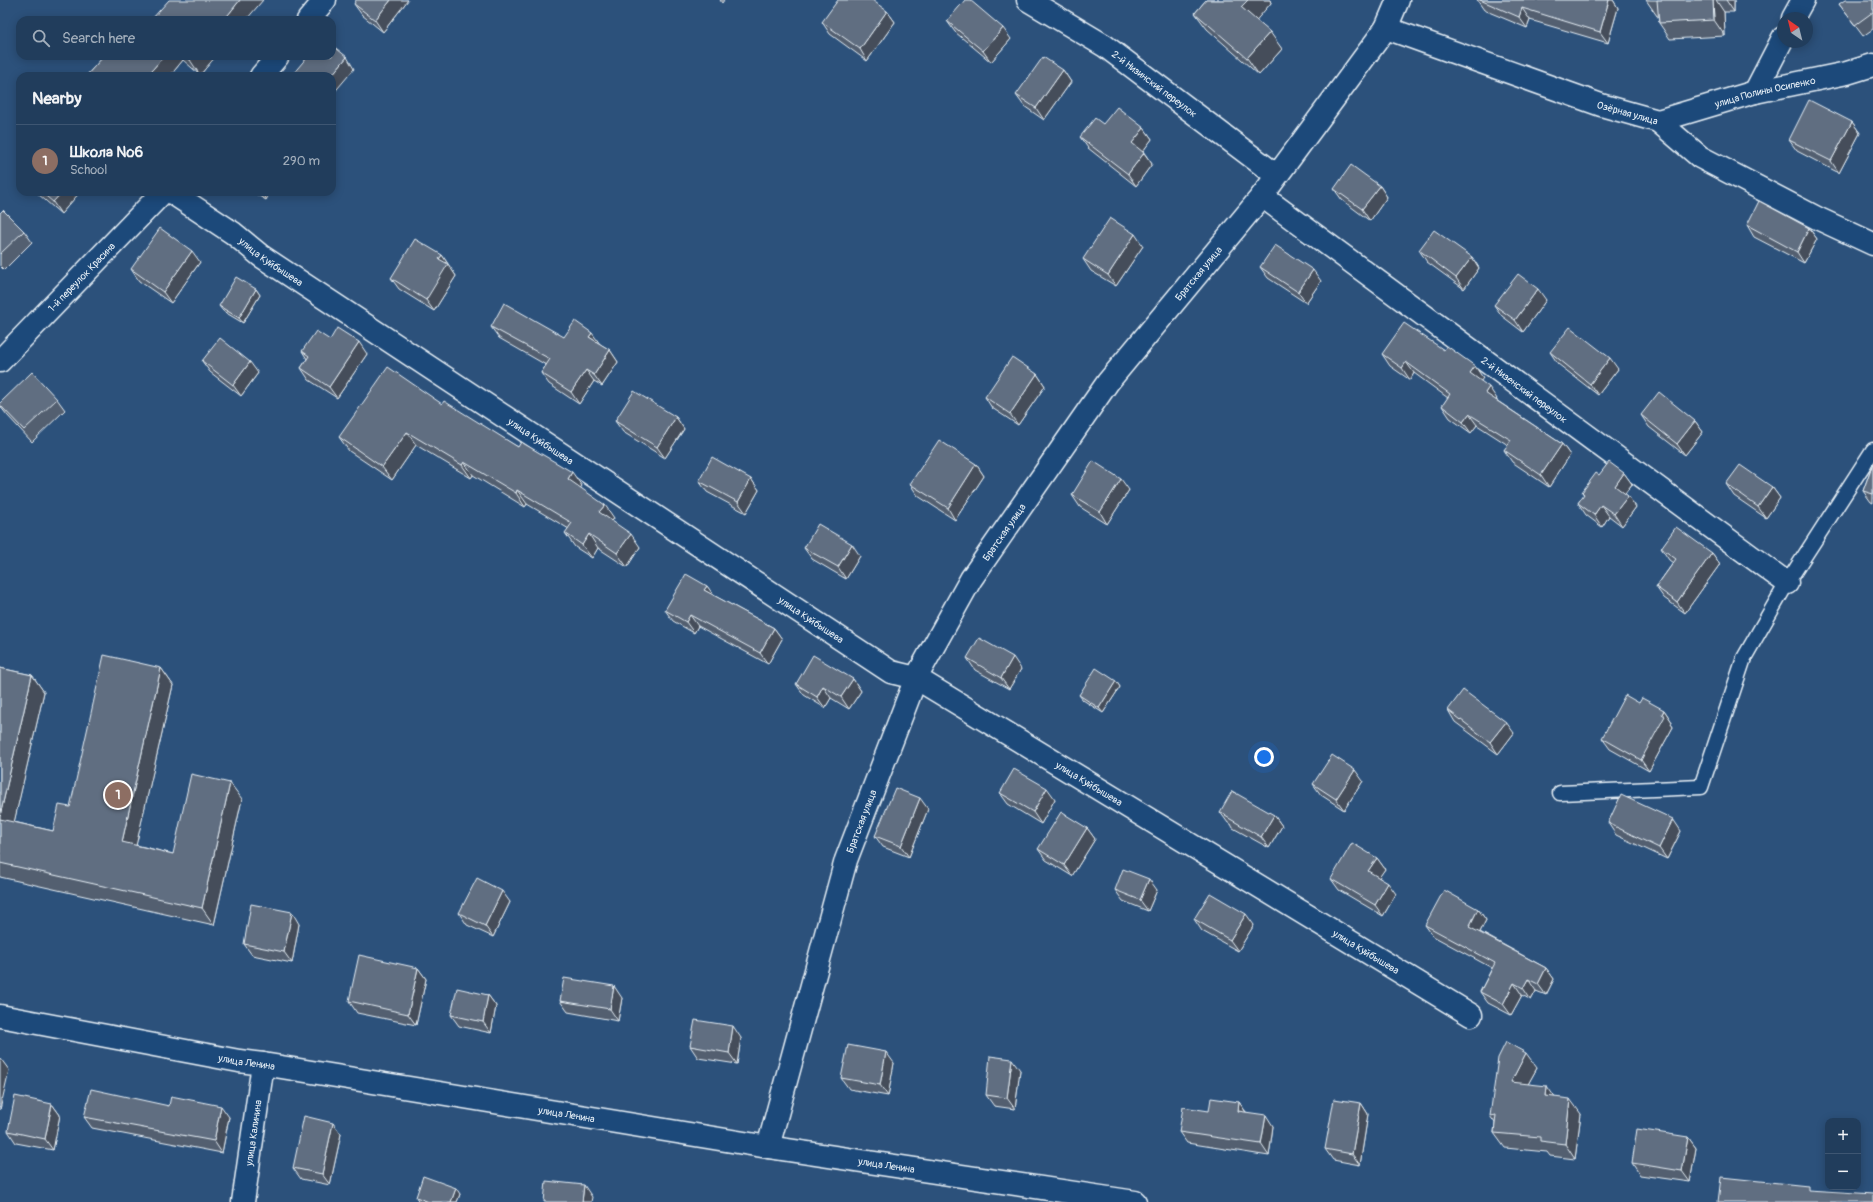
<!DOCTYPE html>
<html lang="en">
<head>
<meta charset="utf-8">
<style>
	body { margin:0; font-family:Pangolin,sans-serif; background:#2d4865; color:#f1f3f6 }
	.controls { position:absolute; right:12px; bottom:12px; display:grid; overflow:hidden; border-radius:8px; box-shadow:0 2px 10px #0003 }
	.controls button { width:36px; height:36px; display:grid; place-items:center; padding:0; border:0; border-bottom:1px solid #3e5672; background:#213d5c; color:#f1f3f6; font:20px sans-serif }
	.compass { position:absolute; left:1777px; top:12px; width:36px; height:36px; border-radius:50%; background:#213d5c; box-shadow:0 2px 10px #0003; rotate:325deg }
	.you { position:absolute; left:1264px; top:757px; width:14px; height:14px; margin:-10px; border:3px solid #fff; border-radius:50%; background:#1a73e8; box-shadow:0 0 0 6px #1a73e833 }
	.badge { display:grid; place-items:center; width:26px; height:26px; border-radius:50%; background:#d6ab8b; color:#fff; font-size:13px; font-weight:700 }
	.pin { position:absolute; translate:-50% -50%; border:2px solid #fff; box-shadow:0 1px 4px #0006 }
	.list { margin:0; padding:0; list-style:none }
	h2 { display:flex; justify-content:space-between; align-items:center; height:52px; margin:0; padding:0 16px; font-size:17px }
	h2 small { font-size:13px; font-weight:400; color:#a2aebb }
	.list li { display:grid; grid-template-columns:26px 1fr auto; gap:12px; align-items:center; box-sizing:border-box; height:72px; padding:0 16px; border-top:1px solid #3e5672 }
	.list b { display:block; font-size:15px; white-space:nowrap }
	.list p { margin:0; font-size:13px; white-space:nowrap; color:#a2aebb }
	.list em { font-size:13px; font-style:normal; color:#a2aebb }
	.icon { flex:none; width:22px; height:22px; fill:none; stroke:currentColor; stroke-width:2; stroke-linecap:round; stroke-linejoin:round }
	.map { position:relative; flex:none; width:1873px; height:1202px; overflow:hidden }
	.search { position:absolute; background:#213d5c; box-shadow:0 2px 10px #0003; left:16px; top:16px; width:320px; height:44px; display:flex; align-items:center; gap:10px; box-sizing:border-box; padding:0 14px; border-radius:12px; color:#a2aebb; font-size:15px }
	.panel { position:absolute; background:#213d5c; box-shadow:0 2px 10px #0003; left:16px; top:72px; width:320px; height:124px; border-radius:12px }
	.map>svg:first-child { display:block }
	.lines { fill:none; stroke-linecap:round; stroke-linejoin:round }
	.service-casing { stroke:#e8f1f8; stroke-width:17 }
	.minor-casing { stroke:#e8f1f8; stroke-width:25 }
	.tertiary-casing { stroke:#e8f1f8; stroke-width:25 }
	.secondary-casing { stroke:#e8f1f8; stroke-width:25 }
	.service { stroke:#1f4a7a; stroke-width:14 }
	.minor { stroke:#1f4a7a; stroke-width:22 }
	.tertiary { stroke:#1f4a7a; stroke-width:22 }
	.secondary { stroke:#1f4a7a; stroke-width:22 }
	.wall { fill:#535f6f; stroke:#e8f1f8 }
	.shaded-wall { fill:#444d5a; stroke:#e8f1f8 }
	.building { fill:#616e81; stroke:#e8f1f8 }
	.labels { text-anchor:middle; stroke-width:3; stroke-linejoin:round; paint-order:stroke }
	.street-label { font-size:10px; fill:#e8f1f8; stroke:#1f4a7a }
</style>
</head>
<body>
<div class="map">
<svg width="1873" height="1202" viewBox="0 0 1873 1202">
	<rect width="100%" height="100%" fill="#2c517b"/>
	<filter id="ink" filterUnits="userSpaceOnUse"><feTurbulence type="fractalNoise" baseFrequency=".025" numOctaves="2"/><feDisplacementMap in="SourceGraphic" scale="8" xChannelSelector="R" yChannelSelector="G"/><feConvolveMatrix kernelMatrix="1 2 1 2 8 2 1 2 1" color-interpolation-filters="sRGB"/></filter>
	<g filter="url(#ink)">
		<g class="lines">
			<g class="service-casing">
				<path id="service" d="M1560 793 1701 787 1744 658 1787 583 1873 450"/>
			</g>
			<g class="minor-casing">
				<g id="minor">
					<path id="s1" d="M1028 0 1105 46 1276 175"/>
					<path d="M1793 18 1803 0"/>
					<path d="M308 20 325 0"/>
					<path id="s2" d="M1386 28 1601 105 1658 121 1700 157 1817 218 1873 244"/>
					<path d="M261 76 278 56"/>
					<path d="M1755 92 1783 38"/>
					<path id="s3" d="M1658 121 1755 92 1847 73 1873 65"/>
					<path id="s4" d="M171 192 233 233 261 256 891 672 916 678 1471 1015"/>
					<path id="s5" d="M1262 196 1787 583"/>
					<path id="s6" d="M0 361 163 192"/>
					<path id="s7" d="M243 1202 263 1064"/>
				</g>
			</g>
			<g class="tertiary-casing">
				<g id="tertiary">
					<path id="s8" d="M768 1147 846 860 916 678 971 579 1108 382 1262 196 1386 28 1398 0"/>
				</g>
			</g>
			<g class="secondary-casing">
				<g id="secondary">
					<path id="s9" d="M0 1016 239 1061 263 1064 768 1147 1135 1202"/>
				</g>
			</g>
			<use href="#service" class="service"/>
			<use href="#minor" class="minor"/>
			<use href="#tertiary" class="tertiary"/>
			<use href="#secondary" class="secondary"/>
		</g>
		<path class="wall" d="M408 0 383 32 362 15 354 4Z
			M1206 0H1270L1271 3 1256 20 1282 49 1259 75 1207 29 1195 13Z
			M1477 0H1613L1618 8 1608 43 1530 20 1527 28 1484 10Z
			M1646 0H1734V12H1724L1725 36 1670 39 1659 23 1658 16H1657Z
			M1873 0V29L1863 36 1839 4Z
			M887 11 895 22 867 61 830 34 822 22Z
			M947 21 1011 39 991 62 955 32Z
			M104 56H216L200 75 183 60 170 76H86Z
			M1063 70 1071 82 1044 120 1024 106 1016 95Z
			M1852 122 1860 133 1839 173 1797 151 1789 140Z
			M1103 124 1144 128 1152 139 1143 151 1152 164 1136 186 1088 148 1080 137Z
			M1380 186 1387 197 1370 221 1342 200 1334 189Z
			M36 192H80L61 214 38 194Z
			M252 192H270L266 200Z
			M0 213 24 231 32 242 4 270 0 266Z
			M1747 225 1809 228 1817 239 1804 263 1754 237Z
			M1143 246 1116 286 1091 271 1083 259Z
			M1419 250 1472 257 1479 268 1464 289 1427 262Z
			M442 255 456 276 434 311 399 289 391 278Z
			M200 262 171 303 139 281 131 269Z
			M1260 267 1321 281 1306 303 1268 278Z
			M256 289 260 295 243 323 223 311 219 306Z
			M1546 300 1523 332 1502 316 1494 305Z
			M491 327 564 337 600 344 610 350 618 362 602 386 594 381 579 404 549 384 541 373 546 365 499 338Z
			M330 340 367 354 337 398 309 380 301 368 307 359 302 351Z
			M1550 352 1618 369 1598 395 1558 364Z
			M1382 354 1483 378 1480 381 1497 399 1496 400 1562 444 1570 455 1549 487 1512 462 1504 450 1508 445 1477 425 1471 433 1450 418 1442 406 1448 398 1414 373 1410 380 1390 366Z
			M202 361 258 373 241 396 210 372Z
			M1037 374 1045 386 1018 425 992 408 985 397Z
			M57 399 65 410 32 442 7 415 0 406Z
			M442 404 518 447 582 486 580 488 614 518 612 521 640 547 627 567 598 548 592 558 575 547 565 533 569 529 527 504 525 507 473 475 471 478 416 445 392 480 349 451 339 437Z
			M1641 415 1695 421 1703 432 1685 455 1649 427Z
			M676 417 684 429 665 458 623 432 615 421Z
			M1873 463V503L1871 502 1863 491Z
			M976 464 984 476 955 520 918 496 910 484Z
			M1624 473 1632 484 1625 494 1628 496 1636 507 1622 526 1609 516 1602 527 1586 515 1578 503 1584 495 1582 492 1599 475Z
			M751 479 759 490 746 513 707 492 699 481Z
			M1726 484 1772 487 1780 498 1766 518 1734 496Z
			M1129 490 1107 524 1080 507 1072 495Z
			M804 548 860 556 846 579 812 559Z
			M1661 548 1712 553 1720 564 1685 613 1664 598 1656 587 1673 563 1669 560Z
			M707 586 713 595 774 628 782 639 768 664 698 626 694 633 673 621 665 610Z
			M967 658 1021 669 1009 689 975 670Z
			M0 668 32 675 44 692 14 822 53 831 70 807 161 668 173 685 136 845 173 854 242 799 214 925 0 877Z
			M853 679 861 691 849 709 831 698 825 708 804 695 796 684Z
			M1116 681 1120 687 1103 713 1083 700 1079 695Z
			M1639 703 1664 710 1672 722 1671 724 1673 727 1649 771 1610 749 1602 738Z
			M1448 710 1514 733 1498 754 1455 722Z
			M1363 781 1344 810 1321 795 1313 784Z
			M1000 793 1055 799 1041 824 1008 804Z
			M928 809 909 857 883 847 875 836Z
			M1220 812 1274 815 1282 826 1269 848 1233 828 1231 824 1228 823Z
			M1608 823 1681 831 1667 859 1616 835Z
			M1087 828 1095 839 1072 876 1046 860 1038 849Z
			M1377 858 1385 869 1379 877 1396 894 1383 916 1339 890 1331 879Z
			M1115 890H1157L1148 911 1123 901Z
			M510 902 493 937 467 925 459 913Z
			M1478 909 1486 920 1480 932 1546 968 1554 979 1546 995 1536 991 1531 1000 1522 995 1511 1015 1488 1003 1480 992 1492 968 1433 936 1425 925Z
			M1194 919 1254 925 1238 951 1202 931Z
			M299 924 292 963 252 955 244 944Z
			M418 968 426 979 416 1025 357 1013 349 1001Z
			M488 995 496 1006 491 1033 459 1026 451 1015Z
			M622 998 618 1021 568 1012 560 1001Z
			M741 1038 737 1064 698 1058 690 1046Z
			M894 1063 888 1096 849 1089 841 1078Z
			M1537 1068 1528 1084 1554 1097 1581 1114 1575 1159 1550 1156 1547 1152 1505 1148 1494 1133 1495 1123 1490 1116Z
			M1020 1070 1015 1109 994 1106 986 1095Z
			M1239 1102 1246 1112 1273 1126 1269 1156 1187 1143 1179 1132 1209 1111Z
			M1361 1103 1368 1114 1360 1165 1333 1160 1325 1149Z
			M52 1104 60 1115 53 1150 16 1143 8 1131Z
			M169 1106 229 1117 222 1153 92 1128 84 1117Z
			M341 1134 330 1185 301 1179 293 1168Z
			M1688 1137 1696 1148 1690 1182 1640 1175 1632 1163Z
			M460 1194 457 1202H419L416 1197Z"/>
		<path class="shaded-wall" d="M240 0H263L246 20H224Z
			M391 0H408L383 32 375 20Z
			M720 0H724L722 3Z
			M1248 0H1270L1271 3 1253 24 1241 7Z
			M1609 0H1613L1618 8 1608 43 1600 32Z
			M1713 0H1716L1724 12 1725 36 1714 20Z
			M1726 0H1734V12Z
			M1522 8 1530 20 1527 28 1519 17Z
			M887 11 895 22 867 61 860 49Z
			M1003 28 1011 39 991 62 983 51Z
			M1270 32 1282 49 1259 75 1247 58Z
			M164 56H180L183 60 170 76H147Z
			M194 56H216L200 75 190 60Z
			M347 57 354 69 332 95V76H331Z
			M1063 70 1071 82 1044 120 1036 108Z
			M1852 122 1860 133 1839 173 1831 161Z
			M1144 128 1152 139 1140 155 1132 143Z
			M1144 153 1152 164 1136 186 1128 174Z
			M1380 186 1387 197 1370 221 1362 209Z
			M62 192H80L61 214 53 202Z
			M261 192H270L266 200Z
			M1809 228 1817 239 1804 263 1797 252Z
			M1135 234 1143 246 1116 286 1108 275Z
			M192 251 200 262 171 303 163 292Z
			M442 255 456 276 434 311 426 300 439 259Z
			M1472 257 1479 268 1464 289 1456 278Z
			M1313 270 1321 281 1306 303 1298 292Z
			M256 289 260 295 243 323 239 318Z
			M1538 289 1546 300 1523 332 1515 320Z
			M592 333 600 344 589 337Z
			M359 342 367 354 337 398 329 387Z
			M610 350 618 362 602 386 594 375Z
			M1610 358 1618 369 1598 395 1590 384Z
			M250 362 258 373 241 396 233 385Z
			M1406 362 1414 373 1410 380 1402 368Z
			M1475 366 1483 378 1478 385 1470 373Z
			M586 370 594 381 579 404 571 392Z
			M1037 374 1045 386 1018 425 1010 414Z
			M1489 387 1497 399 1492 404 1485 393Z
			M1469 414 1477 425 1471 433 1463 422Z
			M676 417 684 429 665 458 657 447Z
			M1695 421 1703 432 1685 455 1677 444Z
			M407 432 416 445 392 480 382 467Z
			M1562 444 1570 455 1549 487 1541 475Z
			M464 462 473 475 471 478 462 465Z
			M976 464 984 476 955 520 948 508Z
			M572 472 582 486 577 493 568 479Z
			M1624 473 1632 484 1622 497 1615 486Z
			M751 479 759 490 746 513 738 502Z
			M1121 479 1129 490 1107 524 1100 512Z
			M1772 487 1780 498 1766 518 1758 507Z
			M517 490 527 504 525 507 516 493Z
			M1628 496 1636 507 1622 526 1614 514Z
			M605 505 614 518 609 526 599 512Z
			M1601 505 1609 516 1602 527 1594 515Z
			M589 534 598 548 592 558 582 545Z
			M631 534 640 547 627 567 617 553Z
			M852 544 860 556 846 579 838 567Z
			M1712 553 1720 564 1685 613 1677 602Z
			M707 586 715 597 704 590Z
			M690 615 698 626 694 633 686 622Z
			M774 628 782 639 768 664 760 653Z
			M1013 657 1021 669 1009 689 1001 678Z
			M161 668 173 685 133 859 122 842Z
			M32 675 44 692 11 836 0 820V816Z
			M853 679 861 691 849 709 841 697Z
			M1116 681 1120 687 1103 713 1099 708Z
			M823 686 831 698 825 708 817 697Z
			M1664 710 1672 722 1671 724 1673 727 1649 771 1641 760Z
			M1506 722 1514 733 1498 754 1490 742Z
			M1355 770 1363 781 1344 810 1336 799Z
			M230 783 242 799 214 925 202 908Z
			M1047 788 1055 799 1041 824 1033 812Z
			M920 798 928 809 909 857 901 846Z
			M1274 815 1282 826 1269 848 1261 837Z
			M1673 819 1681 831 1667 859 1659 848Z
			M1087 828 1095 839 1072 876 1064 865Z
			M1377 858 1385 869 1376 882 1368 871Z
			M1149 879 1157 890 1148 911 1140 900Z
			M1388 883 1396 894 1383 916 1375 905Z
			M502 891 510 902 493 937 485 926Z
			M1478 909 1486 920 1477 938 1469 927Z
			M292 912 299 924 292 963 284 952Z
			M1246 914 1254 925 1238 951 1230 940Z
			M418 968 426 979 416 1025 408 1014Z
			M1546 968 1554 979 1546 995 1538 984Z
			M1528 979 1536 991 1531 1000 1523 988Z
			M1514 983 1522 995 1511 1015 1503 1004Z
			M614 986 622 998 618 1021 610 1009Z
			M488 995 496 1006 491 1033 483 1022Z
			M733 1026 741 1038 737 1064 729 1053Z
			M886 1052 894 1063 888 1096 880 1085Z
			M1526 1053 1537 1068 1521 1097 1511 1082Z
			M1 1059 9 1070 0 1110V1062Z
			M1012 1059 1020 1070 1015 1109 1007 1098Z
			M1547 1086 1558 1102 1546 1096Z
			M1570 1099 1581 1114 1575 1159 1565 1144Z
			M1239 1102 1247 1114 1238 1111Z
			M1361 1103 1368 1114 1360 1165 1352 1154Z
			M52 1104 60 1115 53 1150 45 1139Z
			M221 1106 229 1117 222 1153 214 1141Z
			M1266 1115 1273 1126 1269 1156 1261 1144Z
			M333 1123 341 1134 330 1185 322 1174Z
			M1688 1137 1696 1148 1690 1182 1682 1171Z
			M584 1185 592 1197 591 1202H582Z
			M456 1188 460 1194 457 1202H451Z"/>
		<path class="building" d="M169 0H240L224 20H151Z
			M356 0H391L375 20 354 4Z
			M838 0H872L887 11 860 49 822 22Z
			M965 0H970L1003 28 983 51 947 21Z
			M1206 0H1248L1241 7 1270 32 1247 58 1195 13Z
			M1480 0H1609L1600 32 1522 8 1519 17Z
			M1657 0H1713L1714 20 1659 23Z
			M1845 0H1873V12L1855 25 1839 4Z
			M332 45 347 57 331 76H293L292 75 308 56H332Z
			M104 56H164L147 76H86Z
			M185 56H194L190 60Z
			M1043 57 1063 70 1036 108 1016 95Z
			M1809 100 1852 122 1831 161 1789 140Z
			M1117 107 1144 128 1132 143 1144 153 1128 174 1080 137 1095 118 1103 124Z
			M1351 165 1380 186 1362 209 1334 189Z
			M41 192H62L53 202Z
			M1759 201 1809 228 1797 252 1747 225Z
			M3 210 24 231 0 254V213Z
			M1110 218 1135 234 1108 275 1083 259Z
			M160 228 192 251 163 292 131 269Z
			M1434 230 1472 257 1456 278 1419 250Z
			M415 239 442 255 439 259 448 264 426 300 391 278Z
			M1275 245 1313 270 1298 292 1260 267Z
			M1518 274 1538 289 1515 320 1494 305Z
			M236 277 256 289 239 318 219 306Z
			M504 303 564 337 575 321 592 333 589 337 610 350 594 375 586 370 571 392 541 373 550 359 491 327Z
			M1404 323 1444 350 1447 346 1475 366 1470 373 1489 387 1485 393 1562 444 1541 475 1504 450 1511 440 1469 414 1463 422 1442 406 1450 394 1406 362 1402 368 1382 354Z
			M1570 327 1610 358 1590 384 1550 352Z
			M337 328 359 342 329 387 301 368 309 356 302 351 316 331 330 340Z
			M220 338 250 362 233 385 202 361Z
			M1012 357 1037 374 1010 414 985 397Z
			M388 367 442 404 444 401 518 447 521 442 572 472 568 479 605 505 599 512 631 534 617 553 589 534 582 545 565 533 572 523 517 490 516 493 464 462 462 465 407 432 382 467 339 437Z
			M32 372 57 399 24 430 0 405V403Z
			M634 391 676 417 657 447 615 421Z
			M1659 392 1695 421 1677 444 1641 415Z
			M939 440 976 464 948 508 910 484Z
			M712 457 751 479 738 502 699 481Z
			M1093 461 1121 479 1100 512 1072 495Z
			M1609 462 1624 473 1615 486 1628 496 1614 514 1601 505 1594 515 1578 503 1584 494 1582 492 1596 473 1599 475Z
			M1873 463V494L1863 491Z
			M1740 465 1772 487 1758 507 1726 484Z
			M818 524 852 544 838 567 804 548Z
			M1676 527 1712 553 1677 602 1656 587 1676 559 1661 548Z
			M686 574 707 586 704 590 774 628 760 653 690 615 686 622 665 610Z
			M979 638 1013 657 1001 678 967 658Z
			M104 655 161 668 122 842 173 854 191 774 230 783 202 908 0 863V819L53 831 59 805 70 807Z
			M813 655 853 679 841 697 823 686 817 697 796 684Z
			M0 668 32 675 0 816Z
			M1096 668 1116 681 1099 708 1079 695Z
			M1463 690 1506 722 1490 742 1448 710Z
			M1625 695 1639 703 1642 698 1664 710 1662 714 1665 716 1641 760 1602 738Z
			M1332 755 1355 770 1336 799 1313 784Z
			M1014 769 1047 788 1033 812 1000 793Z
			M895 788 920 798 901 846 875 836Z
			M1232 791 1274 815 1261 837 1225 816 1226 815 1220 812Z
			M1621 795 1673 819 1659 848 1608 823Z
			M1061 812 1087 828 1064 865 1038 849Z
			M1352 843 1377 858 1368 871 1388 883 1375 905 1331 879Z
			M1123 869 1149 879 1140 900 1115 890Z
			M477 878 502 891 485 926 459 913Z
			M1444 890 1478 909 1469 927 1546 968 1538 984 1528 979 1523 988 1514 983 1503 1004 1480 992 1495 963 1425 925Z
			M1210 893 1246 914 1230 940 1194 919Z
			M251 904 292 912 284 952 244 944Z
			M359 955 418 968 408 1014 349 1001Z
			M564 978 614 986 610 1009 560 1001Z
			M457 988 488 995 483 1022 451 1015Z
			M695 1020 733 1026 729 1053 690 1046Z
			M1506 1042 1526 1053 1511 1082 1547 1086 1546 1096 1570 1099 1565 1144 1540 1141V1137L1494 1133 1496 1115 1490 1116 1498 1058Z
			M848 1045 886 1052 880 1085 841 1078Z
			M990 1056 1012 1059 1007 1098 986 1095Z
			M91 1089 169 1106 171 1096 221 1106 214 1141 84 1117Z
			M15 1096 52 1104 45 1139 8 1131Z
			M1211 1098 1239 1102 1238 1111 1266 1115 1261 1144 1179 1132 1183 1107 1209 1111Z
			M1334 1099 1361 1103 1352 1154 1325 1149Z
			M304 1116 333 1123 322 1174 293 1168Z
			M1637 1129 1688 1137 1682 1171 1632 1163Z
			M423 1176 456 1188 451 1202H429L416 1197Z
			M1721 1177 1808 1186V1190L1873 1194V1202H1718Z
			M546 1181 584 1185 582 1202H544Z"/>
	</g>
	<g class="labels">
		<g class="street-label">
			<text dy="4" stroke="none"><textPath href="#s1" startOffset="152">2-й Низинский переулок</textPath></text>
			<text dy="4" stroke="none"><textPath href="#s3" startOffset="111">улица Полины Осипенко</textPath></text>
			<text dy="4" stroke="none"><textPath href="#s2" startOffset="256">Озёрная улица</textPath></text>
			<text dy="4" stroke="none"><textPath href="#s4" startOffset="122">улица Куйбышева</textPath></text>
			<text dy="4" stroke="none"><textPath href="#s8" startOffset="987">Братская улица</textPath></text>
			<text dy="4" stroke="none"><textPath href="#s6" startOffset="117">1-й переулок Красина</textPath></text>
			<text dy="4" stroke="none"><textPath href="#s5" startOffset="326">2-й Низенский переулок</textPath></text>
			<text dy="4" stroke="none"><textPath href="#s4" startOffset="446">улица Куйбышева</textPath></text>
			<text dy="4" stroke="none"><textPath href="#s8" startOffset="663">Братская улица</textPath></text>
			<text dy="4" stroke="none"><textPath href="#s4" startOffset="770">улица Куйбышева</textPath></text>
			<text dy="4" stroke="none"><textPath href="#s4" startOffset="1094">улица Куйбышева</textPath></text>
			<text dy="4" stroke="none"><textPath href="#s8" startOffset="339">Братская улица</textPath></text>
			<text dy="4" stroke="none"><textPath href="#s4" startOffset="1418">улица Куйбышева</textPath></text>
			<text dy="4" stroke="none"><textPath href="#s9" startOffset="251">улица Ленина</textPath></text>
			<text dy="4" stroke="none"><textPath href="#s9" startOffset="575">улица Ленина</textPath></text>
			<text dy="4" stroke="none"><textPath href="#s7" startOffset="70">улица Калинина</textPath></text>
			<text dy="4" stroke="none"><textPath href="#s9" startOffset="899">улица Ленина</textPath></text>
		</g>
	</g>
</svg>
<div class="controls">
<button>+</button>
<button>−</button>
</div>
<svg class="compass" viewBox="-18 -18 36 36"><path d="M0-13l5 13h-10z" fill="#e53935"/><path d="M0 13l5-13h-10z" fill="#a2aebb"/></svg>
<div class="you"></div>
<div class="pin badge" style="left:118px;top:795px;background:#8d6e63">1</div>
<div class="search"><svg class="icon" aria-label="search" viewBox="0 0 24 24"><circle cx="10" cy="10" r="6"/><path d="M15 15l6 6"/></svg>Search here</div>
<section class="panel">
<h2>Nearby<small></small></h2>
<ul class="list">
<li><span class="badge" style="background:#8d6e63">1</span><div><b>Школа №6</b><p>School</p></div><em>290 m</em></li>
</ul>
</section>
</div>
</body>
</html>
